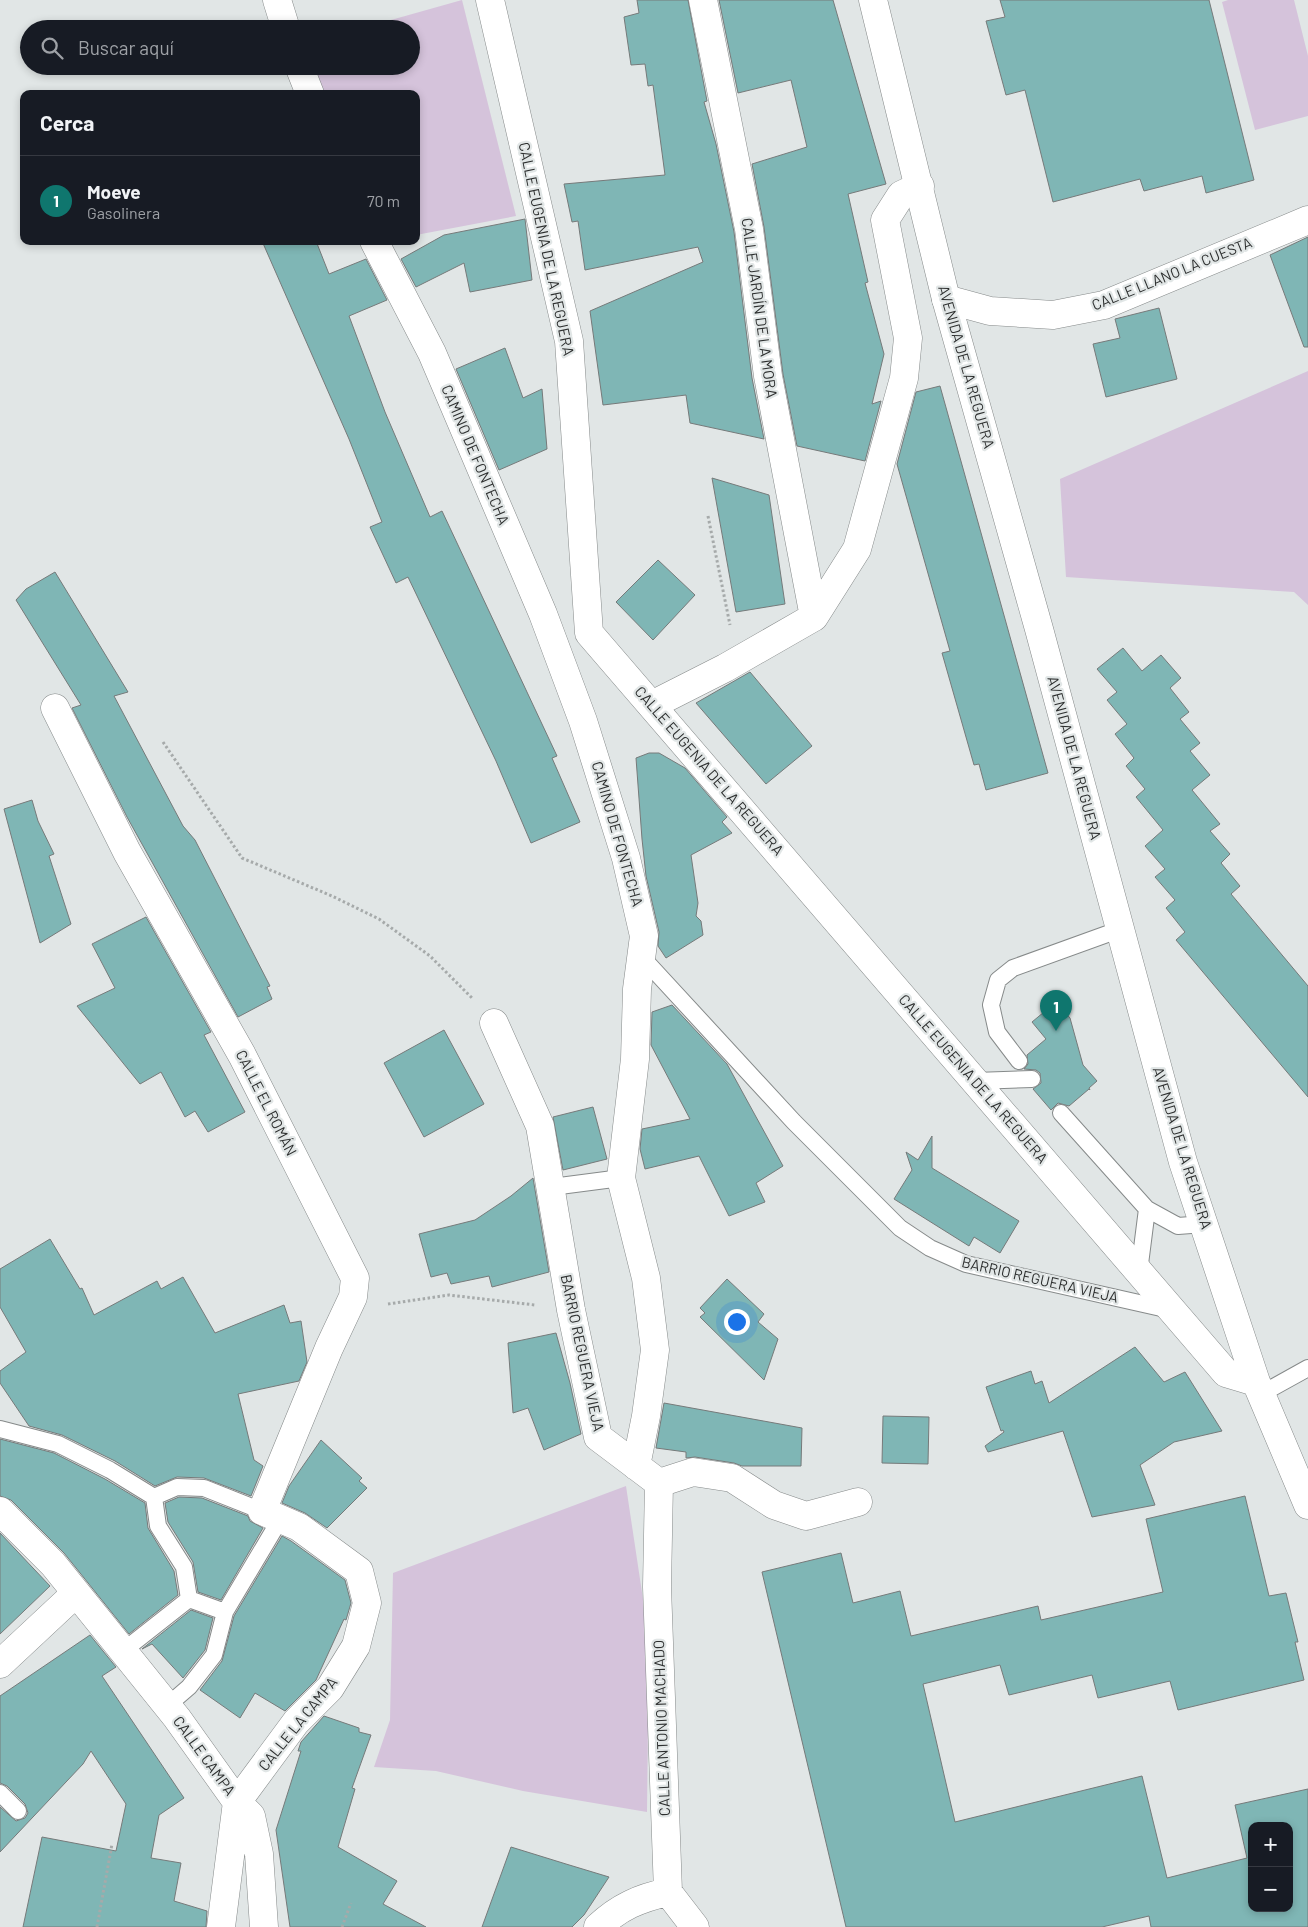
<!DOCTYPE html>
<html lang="es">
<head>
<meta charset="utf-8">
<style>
	body { margin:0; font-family:Barlow,sans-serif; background:#242831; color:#f1f3f6 }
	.controls { position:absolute; right:15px; bottom:15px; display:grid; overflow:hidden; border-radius:10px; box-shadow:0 2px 8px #0003 }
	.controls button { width:45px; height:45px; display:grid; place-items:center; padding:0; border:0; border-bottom:1px solid #363941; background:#171b24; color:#f1f3f6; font:25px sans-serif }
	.you { position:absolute; left:736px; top:1321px; width:18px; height:18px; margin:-12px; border:4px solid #fff; border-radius:50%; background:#1a73e8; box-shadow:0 0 0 8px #1a73e833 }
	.badge { display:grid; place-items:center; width:32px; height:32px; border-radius:50%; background:#0f766e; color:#fff; font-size:16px; font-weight:700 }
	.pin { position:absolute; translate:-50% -41px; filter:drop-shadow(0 1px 2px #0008) }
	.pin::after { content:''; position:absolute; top:26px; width:18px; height:15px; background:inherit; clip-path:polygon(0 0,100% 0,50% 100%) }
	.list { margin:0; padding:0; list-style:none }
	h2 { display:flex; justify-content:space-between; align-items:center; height:65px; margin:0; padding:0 20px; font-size:21px }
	h2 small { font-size:16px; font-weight:400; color:#9ea1a6 }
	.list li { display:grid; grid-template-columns:32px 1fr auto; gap:15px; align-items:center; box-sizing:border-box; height:90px; padding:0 20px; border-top:1px solid #363941 }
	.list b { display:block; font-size:19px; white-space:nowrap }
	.list p { margin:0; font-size:16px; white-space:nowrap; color:#9ea1a6 }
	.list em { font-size:16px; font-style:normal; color:#9ea1a6 }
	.icon { flex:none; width:28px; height:28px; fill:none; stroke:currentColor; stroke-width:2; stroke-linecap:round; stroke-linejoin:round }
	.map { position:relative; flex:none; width:1308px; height:1927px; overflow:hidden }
	.search { position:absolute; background:#171b24; box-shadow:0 2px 8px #0003; left:20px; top:20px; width:400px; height:55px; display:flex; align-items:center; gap:12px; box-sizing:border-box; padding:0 18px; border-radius:28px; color:#9ea1a6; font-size:19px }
	.panel { position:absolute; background:#171b24; box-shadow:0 2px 8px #0003; left:20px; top:90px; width:400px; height:155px; border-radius:10px }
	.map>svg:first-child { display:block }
	.green { fill:#d5c3db }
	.building { fill:#7fb6b5; stroke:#767a7a; fill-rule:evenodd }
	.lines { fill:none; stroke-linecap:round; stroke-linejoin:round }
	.lane-casing { stroke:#868a8a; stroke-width:18 }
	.street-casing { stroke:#868a8a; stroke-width:29 }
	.secondary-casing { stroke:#868a8a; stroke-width:29 }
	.path { stroke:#a6aaaa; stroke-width:3; stroke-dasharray:2.5 2.5; stroke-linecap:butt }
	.lane { stroke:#fff; stroke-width:16 }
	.street { stroke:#fff; stroke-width:28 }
	.secondary { stroke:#fff; stroke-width:28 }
	.labels { text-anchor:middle; stroke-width:4.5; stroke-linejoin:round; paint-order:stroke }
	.street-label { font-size:15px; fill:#2d2f2f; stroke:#e1e6e6 }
</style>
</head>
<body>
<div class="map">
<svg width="1308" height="1927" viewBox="0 0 1308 1927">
	<rect width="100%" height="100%" fill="#e1e6e6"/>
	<path class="green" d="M462 0 516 216 416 235V94H323L310 66H411V29H359Z
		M1228 0H1294L1308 56V116L1255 130 1222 2Z
		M1308 371V605L1294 592 1066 577 1060 479Z
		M626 1486 649 1639 647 1812 523 1791 436 1771 374 1767 390 1720 393 1573Z"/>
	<path class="building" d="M637 0H688L707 101 704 102 716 144 734 232 752 378 764 439 690 423 686 395 603 405 590 311 703 262 698 247 585 270 578 221 572 222 564 184 665 175 653 85 648 86 645 64 631 65 624 17 639 13Z
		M719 0H833L886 184 848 194 868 282 865 283 884 354 872 404 881 401 865 461 797 446 783 374 764 227 752 164 807 147 791 80 738 93Z
		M1000 0H1209L1254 180 1206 193 1202 176 1144 191 1140 179 1053 202 1025 90 1006 95 986 21 1005 17Z
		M525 219 532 280 470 292 464 263 416 287 401 259 444 235Z
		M1308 237V347H1304L1270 255Z
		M262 241H316L329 274 366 259 387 300 349 316 385 412 430 517 442 511 557 756 552 758 580 822 531 843 496 761 408 577 396 583 370 527 382 522 349 439Z
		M1159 308 1177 379 1106 397 1093 344 1120 338 1115 319Z
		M505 348 523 398 542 389 547 449 499 470 456 369Z
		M940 386 1048 773 986 790 979 764 974 765 942 653 950 651 897 464 916 392Z
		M712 478 769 495 785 604 736 612Z
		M658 560 695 595 653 640 616 602Z
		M55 572 128 692 114 696 183 826 195 840 270 986 267 987 272 999 238 1017 127 817 72 708 81 705 16 600 26 589Z
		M1123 648 1142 671 1161 655 1181 678 1170 688 1189 712 1180 719 1200 743 1190 751 1210 775 1192 790 1220 824 1210 831 1230 854 1221 863 1240 886 1231 894 1308 986V1097L1176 940 1185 932 1166 908 1175 900 1155 877 1165 869 1145 846 1163 830 1136 797 1145 789 1126 766 1134 758 1115 734 1127 724 1107 700 1117 692 1097 669Z
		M750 672 812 746 766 784 696 703Z
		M649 753H659L685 768 727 817 722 822 732 833 691 855 698 903 696 916 701 921 703 935 666 958 658 946 659 932 646 876 642 839 636 758Z
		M32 800 38 821 54 854 49 856 71 924 40 943 4 809Z
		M146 917 211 1032 204 1035 245 1112 208 1132 195 1111 185 1117 161 1072 140 1084 77 1006 115 988 92 944Z
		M1056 1002 1070 1018 1083 1065 1097 1081 1089 1088 1090 1090 1089 1089 1069 1106 1058 1103 1051 1110 1033 1089 1041 1083 1040 1073 1036 1070 1024 1069 1028 1064 1027 1055 1046 1039 1032 1022Z
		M672 1005 727 1064 783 1166 756 1183 765 1202 729 1216 699 1156 645 1169 640 1149 642 1129 690 1119 651 1045 652 1012Z
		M444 1030 484 1104 424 1137 384 1063Z
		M593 1107 607 1159 563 1170 553 1117Z
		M932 1136V1168L1019 1221 1000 1253 974 1237 969 1246 894 1199 912 1170 906 1152 918 1160Z
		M533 1178 549 1272 492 1287 489 1276 451 1284 447 1273 431 1277 419 1234 475 1220 511 1196Z
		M50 1239 80 1289 82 1288 94 1315 157 1281 161 1289 183 1277 215 1333 284 1305 290 1323 301 1321 307 1362 299 1381 238 1394 254 1460 263 1466 251 1496 204 1478 177 1477 155 1486 115 1461 62 1435 29 1426 0 1383V1371L26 1352 0 1307V1269Z
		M727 1279 764 1314 758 1322 778 1339 764 1380 700 1317 705 1313 700 1308Z
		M556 1333 570 1383 581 1434 544 1450 528 1408 513 1413 508 1343Z
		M1135 1347 1164 1382 1185 1372 1222 1431 1174 1442 1140 1465 1155 1505 1092 1517 1063 1431 988 1452 985 1446 1004 1432 1003 1430 1001 1431 986 1387 1031 1371 1035 1384 1042 1381 1049 1403Z
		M664 1403 802 1428 801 1466H742L734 1463 695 1457 686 1458V1452L656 1448Z
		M883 1416 929 1417 928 1464 882 1463Z
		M0 1439 54 1453 105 1479 145 1503 148 1528 174 1571 178 1595 129 1634 64 1553 11 1500 0 1496Z
		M321 1440 362 1478 359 1481 367 1488 327 1528 305 1513 282 1503 289 1486Z
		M1245 1496 1269 1596 1286 1593 1298 1642H1295L1304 1680 1178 1710 1170 1681 1098 1698 1092 1675 1009 1695 1000 1665 923 1684 955 1822 1142 1776 1167 1878 1247 1858 1235 1805 1308 1789V1927H1151L1149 1916 1102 1927H846L762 1572 841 1553 853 1603 900 1591 911 1636 1038 1606 1041 1620 1163 1592 1146 1519ZM1252 1826H1289V1908H1252Z
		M179 1497 202 1498 248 1516 250 1521 263 1528 221 1600 198 1592 193 1562 168 1522 165 1503Z
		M0 1533 50 1586 0 1634Z
		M282 1536 291 1541 345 1580 351 1603 346 1620 344 1619 316 1680 285 1711 255 1693 240 1718 200 1690 222 1661 234 1616Z
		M191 1610 213 1618 205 1650 183 1678 152 1644 142 1649Z
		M90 1635 116 1667 102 1676 184 1798 159 1815 151 1858 181 1863 174 1901 207 1911 206 1927H23L42 1837 116 1851 126 1804 91 1751 83 1764 0 1852V1807L16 1821 25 1818 28 1813 25 1804 7 1786 0 1783V1696Z
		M324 1716 359 1728V1732L371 1735 352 1788 355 1789 338 1847 397 1881 383 1904 426 1927H290L276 1830 301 1751H298L301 1742Z
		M511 1847 566 1864 609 1877 584 1915 572 1927H482Z"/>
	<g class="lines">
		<g class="lane-casing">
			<path id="lane" d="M641 956 794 1122 900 1228 930 1248 966 1264 1170 1310
				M1019 1061 997 1032 991 1005 998 980 1013 968 1121 929
				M975 1081 1032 1079
				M1061 1113 1147 1209 1178 1226 1204 1224
				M552 1187 621 1178
				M1139 1272 1147 1209
				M1261 1394 1308 1368
				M0 1429 58 1444 110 1470 154 1497 158 1526 184 1567 189 1599
				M154 1497 177 1487 204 1488 262 1511
				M123 1651 189 1599 225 1612
				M167 1706 189 1687 214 1655 225 1612 281 1518
				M0 1793 18 1811"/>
		</g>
		<g class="street-casing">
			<path id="street" d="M277 0 286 29
				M703 0 749 229 768 376 814 617
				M299 66 310 94
				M374 241 432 353 543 614 583 721 626 858 644 936 637 989 635 1059 621 1178 646 1278 655 1350 646 1416 636 1466
				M946 299 990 311 1053 315 1104 305 1308 220
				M652 705 725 668 814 617 857 549 904 378 908 338 885 220 901 195 920 186
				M55 708 127 852 242 1055 355 1278 353 1297 329 1348 262 1511 299 1527 359 1571 367 1603 356 1646 330 1688 296 1722 237 1802 251 1816 259 1854 264 1927
				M494 1023 540 1126 571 1310 598 1437 659 1483
				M659 1483 657 1587 668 1892
				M659 1483 693 1472 732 1478 774 1505 806 1516 858 1502
				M0 1511 53 1564 177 1718 237 1802 221 1927
				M0 1664 76 1593
				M668 1892 695 1927
				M598 1927C619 1907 640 1898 668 1892"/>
		</g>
		<g class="secondary-casing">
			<path id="secondary" d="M490 0 569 341 589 633 1226 1373 1256 1382
				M873 0 946 299 1039 629 1183 1162 1256 1382 1308 1505"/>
		</g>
		<path class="path" d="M708 516 730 625
			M163 742 242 858 332 896 379 919 430 956 472 998
			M388 1304 449 1295 535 1305
			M97 1927 112 1844
			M342 1927 351 1903"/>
		<use href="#lane" class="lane"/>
		<use href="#street" class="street"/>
		<use href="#secondary" class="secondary"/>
	</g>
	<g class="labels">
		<g class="street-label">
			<text transform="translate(546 249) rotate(78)" y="5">CALLE EUGENIA DE LA REGUERA</text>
			<text transform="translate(1172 274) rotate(-22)" y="5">CALLE LLANO LA CUESTA</text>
			<text transform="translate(759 308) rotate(82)" y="5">CALLE JARDÍN DE LA MORA</text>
			<text transform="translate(966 367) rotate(74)" y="5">AVENIDA DE LA REGUERA</text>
			<text transform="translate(475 455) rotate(67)" y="5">CAMINO DE FONTECHA</text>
			<text transform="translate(1074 758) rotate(75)" y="5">AVENIDA DE LA REGUERA</text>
			<text transform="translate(709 771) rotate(49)" y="5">CALLE EUGENIA DE LA REGUERA</text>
			<text transform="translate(617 834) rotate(74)" y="5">CAMINO DE FONTECHA</text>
			<text transform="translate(973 1079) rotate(49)" y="5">CALLE EUGENIA DE LA REGUERA</text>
			<text transform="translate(266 1103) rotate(63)" y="5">CALLE EL ROMÁN</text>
			<text transform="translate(1182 1148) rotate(73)" y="5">AVENIDA DE LA REGUERA</text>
			<text transform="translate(1040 1280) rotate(13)" y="5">BARRIO REGUERA VIEJA</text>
			<text transform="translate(582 1353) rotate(78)" y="5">BARRIO REGUERA VIEJA</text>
			<text transform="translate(298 1724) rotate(-51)" y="5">CALLE LA CAMPA</text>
			<text transform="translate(662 1728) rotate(-92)" y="5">CALLE ANTONIO MACHADO</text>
			<text transform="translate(204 1756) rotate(54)" y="5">CALLE CAMPA</text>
		</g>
	</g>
</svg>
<div class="controls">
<button>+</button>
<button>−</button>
</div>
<div class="you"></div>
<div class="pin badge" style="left:1056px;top:1031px">1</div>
<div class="search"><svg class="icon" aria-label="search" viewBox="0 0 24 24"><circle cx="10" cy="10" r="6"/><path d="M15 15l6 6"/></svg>Buscar aquí</div>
<section class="panel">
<h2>Cerca<small></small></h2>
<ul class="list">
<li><span class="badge">1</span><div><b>Moeve</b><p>Gasolinera</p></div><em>70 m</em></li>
</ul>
</section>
</div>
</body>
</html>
